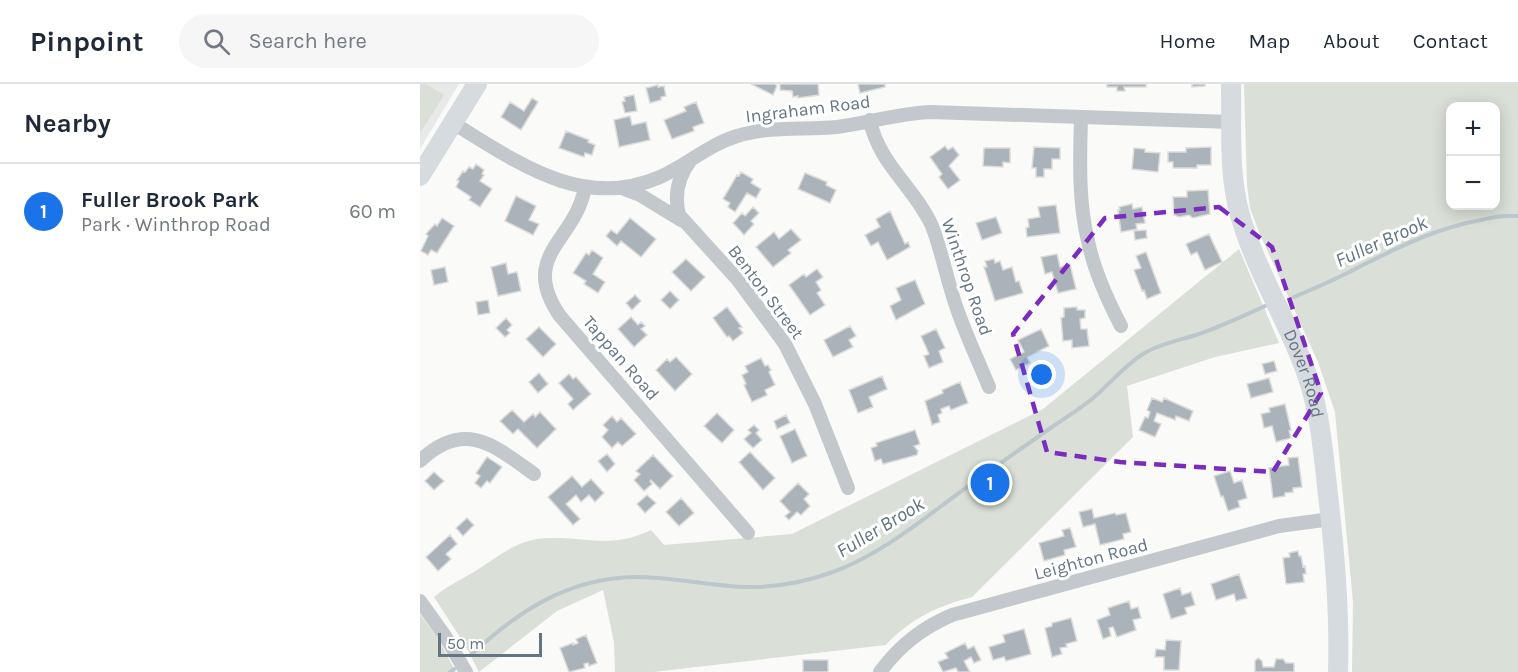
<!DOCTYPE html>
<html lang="en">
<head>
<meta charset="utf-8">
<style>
	body { margin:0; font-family:Karla,sans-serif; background:#f6f6f7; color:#1f2937 }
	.controls { position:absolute; right:18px; top:18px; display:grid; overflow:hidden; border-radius:12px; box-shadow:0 3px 15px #0003 }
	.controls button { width:54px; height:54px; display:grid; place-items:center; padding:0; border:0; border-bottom:2px solid #e0e1e3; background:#fff; color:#1f2937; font:30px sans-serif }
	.scale { position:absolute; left:18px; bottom:15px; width:104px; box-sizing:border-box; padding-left:6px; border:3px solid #657683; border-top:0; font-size:16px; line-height:21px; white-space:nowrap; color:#657683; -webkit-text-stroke:4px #fff; paint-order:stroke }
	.you { position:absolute; left:622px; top:291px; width:21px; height:21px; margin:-15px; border:4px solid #fff; border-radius:50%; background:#1a73e8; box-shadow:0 0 0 9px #1a73e833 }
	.badge { display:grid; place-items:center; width:39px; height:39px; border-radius:50%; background:#1a73e8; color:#fff; font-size:20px; font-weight:700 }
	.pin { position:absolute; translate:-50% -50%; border:3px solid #fff; box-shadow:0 2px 6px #0006 }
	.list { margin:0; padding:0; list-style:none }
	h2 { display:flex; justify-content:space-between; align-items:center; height:78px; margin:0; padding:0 24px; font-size:26px }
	h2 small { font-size:20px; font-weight:400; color:#747a83 }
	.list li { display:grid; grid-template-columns:39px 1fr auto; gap:18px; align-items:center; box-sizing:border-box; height:96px; padding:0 24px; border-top:2px solid #e0e1e3 }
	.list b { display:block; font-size:22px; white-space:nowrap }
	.list p { margin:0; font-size:20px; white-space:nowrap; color:#747a83 }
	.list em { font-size:20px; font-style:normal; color:#747a83 }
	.icon { flex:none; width:33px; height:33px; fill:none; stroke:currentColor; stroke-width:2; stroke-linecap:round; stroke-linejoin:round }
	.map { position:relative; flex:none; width:1098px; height:588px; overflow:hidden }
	header { display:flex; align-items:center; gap:36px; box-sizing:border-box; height:84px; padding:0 30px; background:#fff; border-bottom:2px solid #e0e1e3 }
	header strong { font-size:28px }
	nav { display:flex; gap:33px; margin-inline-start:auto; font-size:21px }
	.search { width:420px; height:54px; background:#f6f6f7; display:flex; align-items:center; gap:15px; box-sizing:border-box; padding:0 21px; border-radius:33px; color:#747a83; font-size:22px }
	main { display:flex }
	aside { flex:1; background:#fff }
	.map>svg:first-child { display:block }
	.built { fill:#e8e9e9 }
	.green { fill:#dadfd7; fill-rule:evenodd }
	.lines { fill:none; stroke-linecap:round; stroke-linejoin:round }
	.stream { stroke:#bbc7cb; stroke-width:4 }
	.building { fill:#aab3b9; stroke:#dcdcda; stroke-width:1.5 }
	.street { stroke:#c3c8cc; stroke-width:14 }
	.secondary { stroke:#d6dbdf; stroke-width:20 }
	.marked { fill:none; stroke:#7b2cbf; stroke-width:4.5; stroke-dasharray:12 8; stroke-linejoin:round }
	.labels { text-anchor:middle; stroke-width:6; stroke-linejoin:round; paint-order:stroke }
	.street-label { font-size:18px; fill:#657683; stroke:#fff }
	.water-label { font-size:20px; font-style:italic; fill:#60757c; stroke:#fff }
</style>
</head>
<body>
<header>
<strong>Pinpoint</strong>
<div class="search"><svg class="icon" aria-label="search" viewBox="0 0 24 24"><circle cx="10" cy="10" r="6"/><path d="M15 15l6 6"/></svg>Search here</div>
<nav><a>Home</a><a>Map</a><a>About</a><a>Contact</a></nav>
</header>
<main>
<aside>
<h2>Nearby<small></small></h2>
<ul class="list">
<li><span class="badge">1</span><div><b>Fuller Brook Park</b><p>Park · Winthrop Road</p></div><em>60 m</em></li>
</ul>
</aside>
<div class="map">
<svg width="1098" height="588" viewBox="0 0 1098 588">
	<rect width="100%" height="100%" fill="#fafaf8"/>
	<path class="built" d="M0 0H39L0 65Z"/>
	<path class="green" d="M0 0H6L24 11 0 49Z
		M824 0H1098V588H932L933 518 915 328 898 278 839 148 830 124 827 101ZM1030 22H1076V122H1030Z
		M819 165 859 259 795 273 707 302 713 353 552 513C518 522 491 534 466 561L233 588H195L194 558 183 506 137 527 59 588 45 561 14 513C28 501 45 494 60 484 85 468 100 454 131 454 171 453 191 465 231 446L244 461 372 450 623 325Z
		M0 530 17 553 36 588H0Z"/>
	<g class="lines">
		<path class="stream" d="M874 213C895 204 917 195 937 184 977 164 1016 144 1061 136 1073 133 1086 131 1098 132
			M51 571C98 527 148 494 215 493 251 493 287 501 323 503 353 504 385 498 413 488 467 468 511 428 557 396 583 377 609 359 635 341 648 332 661 324 672 315 690 300 704 282 723 270 738 260 761 256 779 250 802 242 823 232 845 222
			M30 588 34 585"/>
	</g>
	<path class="building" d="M331 0H355L357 2 353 11Z
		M360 0H398L399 11 378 14V12L373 13 372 7 360 6Z
		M438 0H465V3L440 9Z
		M687 0H726V3H704L705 7H697V3H687Z
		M772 0H785V2L772 3Z
		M238 1V3L244 2 246 12 241 13V16L230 19 226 4Z
		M214 11 217 27 205 29 202 18 205 17 204 13Z
		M112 14 118 18 101 46 81 33 90 18 104 27Z
		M276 18 284 39 273 43 274 47 252 55 244 36 266 27 264 23Z
		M210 32 212 41 226 38 230 56 199 63 194 36Z
		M146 47 169 56 168 58 175 61 172 71 165 69 164 73 139 64Z
		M525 62 528 66 533 63 539 71 529 82 540 96 528 105 519 93 522 90 510 73Z
		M614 63 640 64V75H632V85H624V93H616V84H612Z
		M791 63V81H777V84H753V78H748V68H766V64Z
		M564 64H590V79L583 78V83L563 82Z
		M714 64 725 65V68L740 69 738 88 712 85Z
		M56 80 64 86 62 90 64 91 60 97 72 105 60 123 49 116 51 113 36 103 39 97 37 96 43 87 45 88 49 83 53 85Z
		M321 88 333 95 331 99 341 105 336 114 327 109 315 128 308 123 310 119 303 115 317 91 319 92Z
		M385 89 407 98 406 101 416 106 410 119 378 105Z
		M788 106 790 130 773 134 769 131 759 133 754 131 753 113H767V107Z
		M96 112 116 122 109 136 119 140 113 151 85 137Z
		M712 120 713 125 722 123 725 139 716 140 717 145 701 148 698 126H700L699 123Z
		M636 121 640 149 607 153 606 144 609 143 608 135 620 133 618 123Z
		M333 123 339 129 331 137 334 140 324 151 313 139 322 129 325 132Z
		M470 127 485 160 488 158 490 163 467 176 458 158 451 162 445 151 460 143 456 135Z
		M576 133 582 149 562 156 556 139Z
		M22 134 34 142 17 169 11 166 8 171 1 167 8 152 6 150 15 140 17 142Z
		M210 134 236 155 221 173 201 157 197 162 186 152 191 146 197 150Z
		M371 145 381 156 368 166 371 169 353 183 336 163 354 148 359 155Z
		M726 146 727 154 715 156 714 147Z
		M789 150 802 178 785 186 777 168 771 171 766 160Z
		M172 166 183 174 173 190 185 198 178 209 164 200 166 197 153 189 166 169 169 171Z
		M726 168 741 209 727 215 724 206 722 207 714 186 721 184 716 172Z
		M637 170 640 183 650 180 656 205 638 209 632 188 625 190 621 173Z
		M266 175 285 193 271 207 252 188Z
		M574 175 575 179 580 177 583 186 592 183 596 198 599 197 603 209 575 217 564 183H567L565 177Z
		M86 179 88 190 97 188 101 207 78 212 71 183Z
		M25 183 28 198 14 201 11 186Z
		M397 185 403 193 396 198 401 206 397 209 405 221 390 231 369 201 384 190 386 193Z
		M495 196 505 220 476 236 470 222 481 216 476 204Z
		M250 207 259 216 250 225 241 216Z
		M215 211 221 217 212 226 206 219Z
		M68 216 70 229 58 231 56 218Z
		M307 223 322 243 319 244 323 249 313 257 309 252 307 253 293 234Z
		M657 223V226H665V234L660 235 661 245H667L669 262 652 264V256L643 257 641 234 644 233V224Z
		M211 233 218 241 221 238 225 242 221 245 227 251 214 263 198 245Z
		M86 234 92 241 87 246 90 249 85 253 76 244Z
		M430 242 436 252 429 256 433 263 413 273 404 256Z
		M119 243 136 260 123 273 106 255Z
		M516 245 525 264 519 267 523 278 509 284 504 272 509 270 501 252Z
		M621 245 629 262 607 273 610 279 596 286 590 275 604 268 598 256Z
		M256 273 272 290 255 307 236 286 247 275 250 278Z
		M341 274 345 282 348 281 351 286 349 288 355 301 345 306 347 311 332 318 324 301 326 300 322 291 328 288 325 282Z
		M854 277 857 287 845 290 842 280Z
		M119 289 128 300 118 309 109 298Z
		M149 290 153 295 156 293 171 310 153 326 148 320 153 315 139 299Z
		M462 292 467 305 449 313 453 323 438 329 429 306Z
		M849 294 853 308 831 314 827 300Z
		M540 298 548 319 531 326 529 322 521 325 522 329 518 331 520 338 512 341 505 317 523 309 522 306Z
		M732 314 742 318 744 314 773 327 769 337 756 332 755 336 737 329 734 337 741 340 735 353 719 346 725 333 728 334 730 328 727 326Z
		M865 320 871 346 869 347 871 354 856 358 852 342 844 344 841 330 850 328 849 324Z
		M92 326 104 338 113 330 115 333 120 328 136 345 117 364 98 345 93 350 80 337Z
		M297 329 314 346 302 359 284 342Z
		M366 331 370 339 357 345 354 337Z
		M192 332 197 338 201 334 216 350 202 362 198 358 192 364 182 353 188 346 183 341Z
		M334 341 339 346 336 349 342 356 333 364 324 355 331 349 328 346Z
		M375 345 387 372 372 379 360 352Z
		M495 346 500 360 494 362 498 367 497 371 463 380 461 375 455 377 451 364 457 362 456 359Z
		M330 368 355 394 343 406 319 378Z
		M187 370 195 380 187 388 178 377Z
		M233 371 253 392 240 405 231 396 230 397 232 400 224 407 214 396 220 390 216 387Z
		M67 373 82 383 70 399 67 397 61 404 55 399 60 392 56 389Z
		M878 373 882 403 873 404V408L865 409V412L853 414 849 384 869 381 868 374Z
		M810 387 814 399 822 396 827 414 818 417 820 423 808 427 803 412 801 413 794 392Z
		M14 388 24 397 14 406 5 397Z
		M152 392 162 403 171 395 184 409 175 418 169 411 161 418 156 411 146 420 160 435 153 441 128 413Z
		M378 399 389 410 384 415 390 422 381 431 377 428 369 436 365 432 370 428 360 417Z
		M227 411 236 419 225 429 217 420Z
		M261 414 274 429 259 442 246 428Z
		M672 425 674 434 695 429 696 431 706 429 711 448 703 450 704 455 680 461 675 440 663 443 659 428Z
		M47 434 54 441 43 452 36 444Z
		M650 444 656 463 644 466 645 471 624 477 619 459 644 452 642 446Z
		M30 451 37 460 26 470 31 475 18 487 6 473Z
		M878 467 879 472H881L883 483 885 482 886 490H883L884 498 866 500 863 474 870 473 869 469Z
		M819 490 827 514 816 517 814 510 796 516 791 500Z
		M760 504 762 511 771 508 775 521 765 524 767 530 751 535 743 510Z
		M709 517 711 525 718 523 721 534 713 536 716 546 697 553 693 543 689 544 691 552 683 555 677 536 690 531 688 524Z
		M651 534 657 557 646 560 647 563 640 564 642 570 632 573 625 544 632 542V539Z
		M604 545 611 570 586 577 584 573 573 576 569 563 585 558 583 551Z
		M166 551 177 579 169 582 168 579 164 580 165 584 149 588 140 564 153 559V561L158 559 156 555Z
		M746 556 761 557 759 586H744V573H735L736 565 745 566Z
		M545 559 548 565 554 562 561 576 554 579 551 573 544 577 550 588H538L536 584 523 588 518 578 528 574 525 569Z
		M838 574 842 577 843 583H854L856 575H863L866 579H874V588H835V577Z
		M383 576H408V588H383Z"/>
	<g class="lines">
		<path class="street" d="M661 33C660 73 658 117 668 157 674 187 687 215 701 242
			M450 36C458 79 495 104 512 142 522 168 527 196 536 222 545 249 558 276 569 303
			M33 39C97 78 162 127 240 93 267 81 288 61 317 52 349 42 384 46 417 43 449 39 479 29 511 28L811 38
			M270 77C258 93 254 111 259 131L318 196 365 260 395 320 428 404
			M165 103C156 157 98 171 140 232L328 449
			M202 104 220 111 261 136
			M0 377C44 335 74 361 114 390
			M0 517 25 552 46 588
			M460 588C480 561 502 544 532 531L859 442 911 435"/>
		<g class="secondary">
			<path id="s1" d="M811 0C812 43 808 89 820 131 837 191 873 244 891 303 901 338 904 375 908 411 915 470 920 528 918 588"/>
			<path d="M0 92 57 0"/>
		</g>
	</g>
	<path class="marked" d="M799 123 852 163 901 309 853 388 700 378 627 368 593 250 685 134Z"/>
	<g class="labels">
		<g class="street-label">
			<text transform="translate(388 25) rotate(-7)" y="6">Ingraham Road</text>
			<text transform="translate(547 193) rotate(71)" y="6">Winthrop Road</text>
			<text transform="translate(346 208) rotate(53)" y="6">Benton Street</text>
			<text transform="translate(201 274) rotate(49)" y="6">Tappan Road</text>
			<text dy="6" stroke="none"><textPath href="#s1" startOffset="303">Dover Road</textPath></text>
			<text transform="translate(671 475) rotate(-15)" y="6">Leighton Road</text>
		</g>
		<g class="water-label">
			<text transform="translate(961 157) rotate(-24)" y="7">Fuller Brook</text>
			<text transform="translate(460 443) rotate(-31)" y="7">Fuller Brook</text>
		</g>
	</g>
</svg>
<div class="controls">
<button>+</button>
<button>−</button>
</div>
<div class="scale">50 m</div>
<div class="you"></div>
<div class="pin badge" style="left:570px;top:399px">1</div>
</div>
</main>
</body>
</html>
